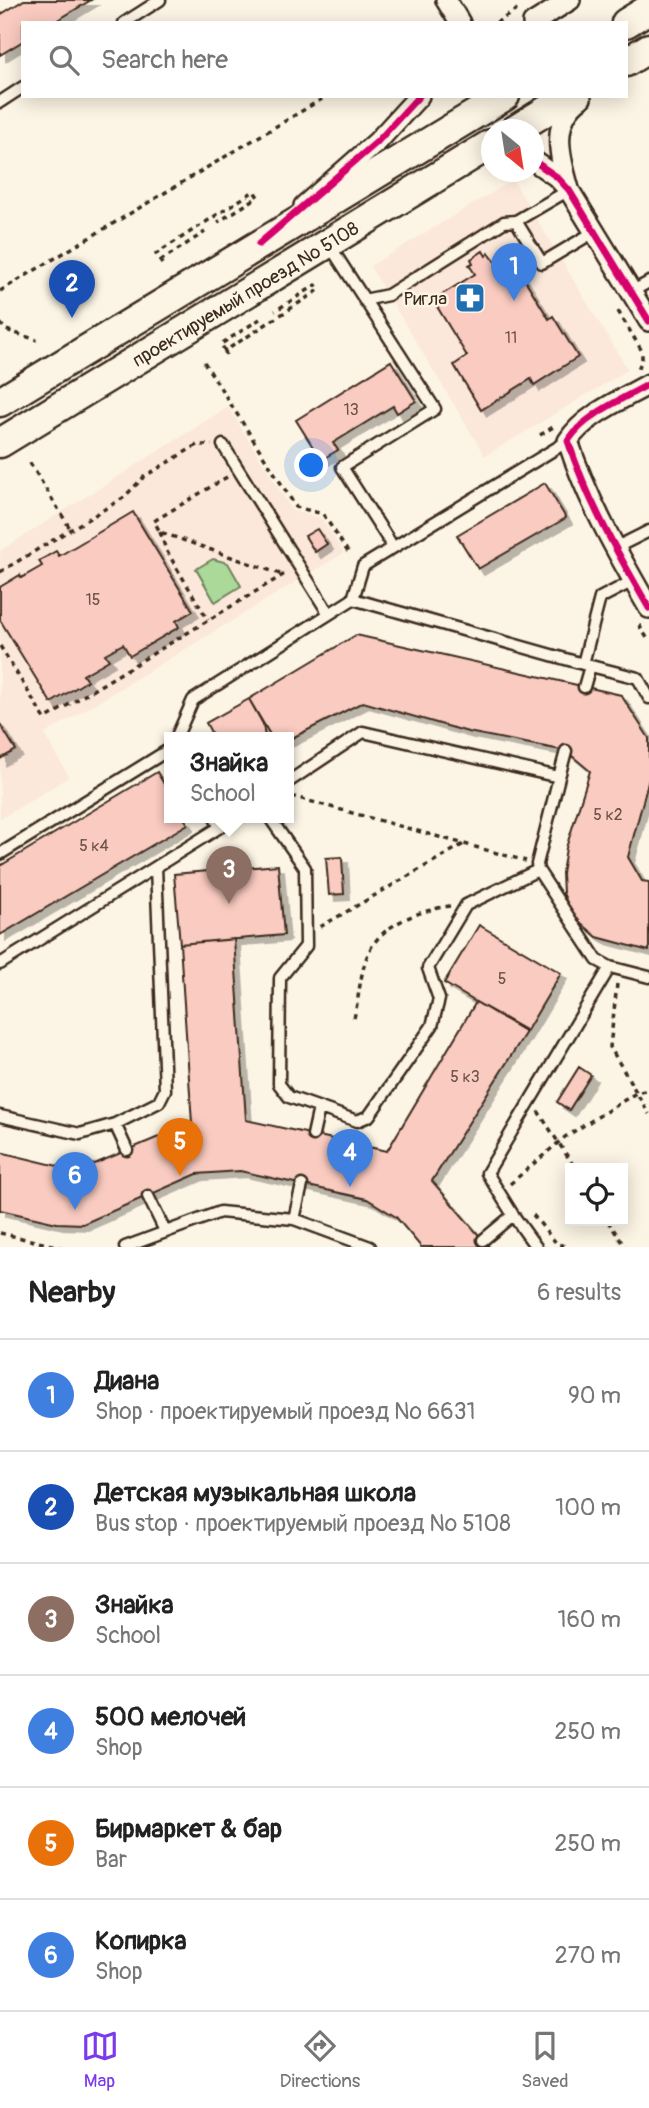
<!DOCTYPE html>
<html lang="en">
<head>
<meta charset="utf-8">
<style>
	body { margin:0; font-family:Pangolin,sans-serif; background:#f2f2f2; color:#222 }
	.controls { position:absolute; right:21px; bottom:21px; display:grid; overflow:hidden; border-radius:0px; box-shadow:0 4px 18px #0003 }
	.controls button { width:63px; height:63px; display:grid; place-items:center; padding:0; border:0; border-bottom:2px solid #e0e0e0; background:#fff; color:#222; font:35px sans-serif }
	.compass { position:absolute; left:481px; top:119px; width:63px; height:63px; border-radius:50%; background:#fff; box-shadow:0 4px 18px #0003; rotate:150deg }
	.you { position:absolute; left:312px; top:466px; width:24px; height:24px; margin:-18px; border:5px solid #fff; border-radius:50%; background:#1a73e8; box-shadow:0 0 0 10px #1a73e833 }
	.badge { display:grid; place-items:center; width:46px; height:46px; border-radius:50%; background:#7c3aed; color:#fff; font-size:23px; font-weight:700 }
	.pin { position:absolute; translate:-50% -58px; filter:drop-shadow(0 2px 4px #0008) }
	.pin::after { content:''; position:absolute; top:37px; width:24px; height:21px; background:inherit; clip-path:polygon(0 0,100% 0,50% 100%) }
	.popup { position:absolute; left:164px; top:732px; width:130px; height:91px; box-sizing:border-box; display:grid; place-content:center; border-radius:0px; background:#fff; filter:drop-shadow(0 2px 5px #0005); font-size:23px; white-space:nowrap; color:#767676 }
	.popup b { font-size:26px; color:#222 }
	.popup::after { content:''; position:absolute; left:50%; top:100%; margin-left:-14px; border:14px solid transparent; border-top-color:#fff }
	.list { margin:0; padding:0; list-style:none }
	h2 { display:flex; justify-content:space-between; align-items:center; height:91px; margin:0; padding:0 28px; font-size:30px }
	h2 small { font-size:23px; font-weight:400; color:#767676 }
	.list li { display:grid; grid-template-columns:46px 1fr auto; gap:21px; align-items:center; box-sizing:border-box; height:112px; padding:0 28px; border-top:2px solid #e0e0e0 }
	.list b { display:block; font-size:26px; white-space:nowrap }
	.list p { margin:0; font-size:23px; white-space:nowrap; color:#767676 }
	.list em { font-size:23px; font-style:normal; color:#767676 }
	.icon { flex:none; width:38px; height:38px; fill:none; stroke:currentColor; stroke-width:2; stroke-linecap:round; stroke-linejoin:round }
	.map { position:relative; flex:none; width:649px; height:1247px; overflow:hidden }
	.search { position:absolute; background:#fff; box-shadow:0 4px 18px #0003; left:21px; right:21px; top:21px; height:77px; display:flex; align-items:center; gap:18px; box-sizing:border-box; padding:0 24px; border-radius:0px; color:#767676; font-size:26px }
	.sheet { height:763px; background:#fff }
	nav { display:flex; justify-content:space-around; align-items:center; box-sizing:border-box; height:98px; border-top:2px solid #e0e0e0; background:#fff; font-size:19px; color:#767676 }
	nav a { display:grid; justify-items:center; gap:4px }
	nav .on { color:#7c3aed }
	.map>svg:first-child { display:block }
	.built { fill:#fbe8da }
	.green { fill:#aad999; stroke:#72825c; stroke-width:2 }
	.building { fill:#facbc0; stroke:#3b2a1e; stroke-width:2; filter:url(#shadow) }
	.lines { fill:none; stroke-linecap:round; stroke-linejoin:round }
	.service-casing { stroke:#3b2a1e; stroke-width:15 }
	.minor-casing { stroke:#3b2a1e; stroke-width:24 }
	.secondary-casing { stroke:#3b2a1e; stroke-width:33 }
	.path { stroke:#3b2a1e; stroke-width:3.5; stroke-dasharray:5 5; stroke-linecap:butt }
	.service { stroke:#fcf5e5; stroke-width:10 }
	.minor { stroke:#fcf5e5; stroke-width:19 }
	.secondary { stroke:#fcf5e5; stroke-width:28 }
	.cycleway-casing { stroke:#fcf5e5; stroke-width:11 }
	.cycleway { stroke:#d6006c; stroke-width:7 }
	.labels { text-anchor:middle; stroke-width:5; stroke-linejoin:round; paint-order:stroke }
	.number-label { font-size:16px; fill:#6b5246 }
	.street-label { font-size:19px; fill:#3b2a1e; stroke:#fcf5e5 }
	.poi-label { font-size:19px; fill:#3b2a1e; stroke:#fcf5e5; text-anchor:end }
</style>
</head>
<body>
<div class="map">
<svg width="649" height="1247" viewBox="0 0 649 1247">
	<defs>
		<filter id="shadow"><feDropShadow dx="6" dy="6" stdDeviation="0" flood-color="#0004"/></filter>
	</defs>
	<rect width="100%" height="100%" fill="#fcf5e5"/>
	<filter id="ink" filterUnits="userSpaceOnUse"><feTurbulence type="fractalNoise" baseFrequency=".0143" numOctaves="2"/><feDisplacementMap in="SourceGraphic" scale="14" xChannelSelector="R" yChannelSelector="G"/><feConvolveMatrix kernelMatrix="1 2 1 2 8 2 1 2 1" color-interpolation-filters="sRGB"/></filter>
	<g filter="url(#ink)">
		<path class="built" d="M513 180 628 370 485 456 370 266Z
			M228 407 293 511 321 518 344 553 45 734 69 777 0 819V551Z"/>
		<path class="green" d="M213 559 228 563 241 586 215 602 196 569Z"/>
		<path class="building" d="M24 0H91L53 23H23V41L0 55V15Z
			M483 251 486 256 489 253 495 262 509 254 549 319 553 316 578 357 534 385 531 379 481 410 454 365 467 356 433 300 475 274 469 265 473 263 471 259Z
			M391 361 416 401 397 413 393 406 333 443 338 450 321 460 296 420Z
			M545 483 566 518 478 569 457 535Z
			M133 512 193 611 176 621 179 627 130 656 123 644 105 654 109 660 83 675 87 681 51 703 0 620V587L20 575 21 578 42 566 39 561 56 551 59 556Z
			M317 529 327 544 315 552 305 536Z
			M356 635 621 695 649 738V779L628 857 642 881 649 882V951L597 937 572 915 563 893 562 873 566 848 590 771 566 751 468 732 363 702 288 740V738H272L249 699Z
			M249 699 263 724 265 738H214L206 723Z
			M0 724 16 750 0 759Z
			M157 772 170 794V818H184L188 824 0 935V866Z
			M342 857 344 894 329 895 326 858Z
			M278 865 284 935 180 944 174 874Z
			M479 925 561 973 526 1032 444 983Z
			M234 939 246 1120 387 1151 476 1002 525 1030 526 1032 432 1181 489 1247H421L396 1217 367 1199 240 1171 197 1174 83 1224 57 1223 0 1210V1152L78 1171 192 1123 180 944Z
			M579 1067 591 1075 569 1110 557 1102Z"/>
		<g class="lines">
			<g class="service-casing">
				<path id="service" d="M124 23 160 0
					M0 102 23 87
					M516 221 542 263 594 232
					M330 246 435 409 342 467 393 547
					M631 292 649 282
					M364 300 388 295 504 222 516 221 569 190
					M223 445 329 614
					M615 548 649 531
					M353 599 583 664 638 678 649 698
					M583 664 600 598 633 581
					M584 687 590 666
					M176 738 193 700 353 599 363 566 568 441
					M559 777 566 751
					M288 782 363 732 559 777 537 864 538 870 597 960 610 967 649 977
					M215 818 220 827 234 818
					M270 818 305 868 306 946 280 978 279 1084 289 1097 357 1121 369 1116 432 1026 439 999 428 968 466 905 538 870
					M0 854 170 749
					M0 964 220 827
					M0 1116 80 1134 115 1124 159 1102 165 1090 156 867
					M115 1124 127 1150
					M313 1135 319 1108
					M148 1196 165 1231
					M294 1219 302 1185
					M483 1240 513 1215
					M125 1247 220 1212 294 1219 370 1247
					M536 1247 513 1215 487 1173 610 967"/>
			</g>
			<g class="minor-casing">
				<path id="minor" d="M446 0 460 23
					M533 23 570 0
					M534 161 557 177 569 190 649 321
					M569 189C560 158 549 120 581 98
					M304 206 377 142 419 96
					M649 384C623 399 584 415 568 441 587 500 618 554 649 608"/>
			</g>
			<g class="secondary-casing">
				<g id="secondary">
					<path d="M626 23 649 9"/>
					<path d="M626 62 649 48"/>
					<path d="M515 130 570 96"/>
					<path d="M0 402 505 96"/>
					<path id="s1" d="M0 443 491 144"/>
				</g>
			</g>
			<path class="path" d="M496 23 521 7
				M160 261 205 232
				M162 264 156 254 254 191 258 197 218 222
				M0 291 327 96
				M618 311 642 351V360L638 369
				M0 323 6 330 37 340
				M225 351 221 344 260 319
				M226 355 225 351 319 290 316 285 275 311
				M204 362 296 507 323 514 350 555
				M540 435 555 426
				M30 463 71 530
				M227 477 154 521 160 532 283 575
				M160 532 166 550 208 620
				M0 572 123 498 145 476 197 445H212
				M639 625 649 641
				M0 646 45 719 288 572
				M291 796 526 861
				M320 927 464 844
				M617 984 610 1047 649 1114
				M354 1018C359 998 360 973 368 954 380 924 421 910 450 906
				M538 1111 575 1168
				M510 1184 565 1137 636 1093 649 1090
				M533 1215 557 1244 569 1247
				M608 1221 625 1247
				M0 1233 60 1247"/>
			<use href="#service" class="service"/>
			<use href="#minor" class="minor"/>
			<use href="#secondary" class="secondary"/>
			<g class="cycleway-casing">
				<path id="cycleway" d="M534 161 557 177 569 190 649 321
					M259 244 377 142 419 96
					M649 384C623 399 584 415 568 441 587 500 618 554 649 608"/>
			</g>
			<use href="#cycleway" class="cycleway"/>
		</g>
	</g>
	<defs>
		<g id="pharmacy-square" transform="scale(1.575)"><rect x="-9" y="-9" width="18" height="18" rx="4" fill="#1f6fb2" stroke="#fcf5e5"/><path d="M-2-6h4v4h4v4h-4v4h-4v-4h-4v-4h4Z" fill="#fff"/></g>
	</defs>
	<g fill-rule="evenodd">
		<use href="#pharmacy-square" x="470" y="298"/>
	</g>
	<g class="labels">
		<g class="number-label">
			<text x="511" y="343">11</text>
			<text x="351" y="415">13</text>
			<text x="93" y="605">15</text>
			<text x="608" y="820">5 к2</text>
			<text x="94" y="851">5 к4</text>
			<text x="502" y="984">5</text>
			<text x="465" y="1082">5 к3</text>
		</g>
		<g class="street-label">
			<text dy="7" stroke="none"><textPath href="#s1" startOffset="287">проектируемый проезд № 5108</textPath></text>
		</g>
		<g class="poi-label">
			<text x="447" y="305">Ригла</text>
		</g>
	</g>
</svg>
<div class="controls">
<button><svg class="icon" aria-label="locate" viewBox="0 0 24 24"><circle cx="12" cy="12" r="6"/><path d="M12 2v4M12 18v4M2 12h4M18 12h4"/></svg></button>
</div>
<svg class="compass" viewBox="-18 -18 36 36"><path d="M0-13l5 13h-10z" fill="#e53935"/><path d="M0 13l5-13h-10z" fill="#767676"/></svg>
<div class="you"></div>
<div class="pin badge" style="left:514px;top:301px;background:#3f7fe0">1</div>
<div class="pin badge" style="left:72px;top:318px;background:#1a4fb4">2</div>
<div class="pin badge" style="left:229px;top:904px;background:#8d6e63">3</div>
<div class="popup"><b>Знайка</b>School</div>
<div class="pin badge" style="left:350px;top:1187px;background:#3f7fe0">4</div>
<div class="pin badge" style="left:180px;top:1176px;background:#e8710a">5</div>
<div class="pin badge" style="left:75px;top:1210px;background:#3f7fe0">6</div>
<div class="search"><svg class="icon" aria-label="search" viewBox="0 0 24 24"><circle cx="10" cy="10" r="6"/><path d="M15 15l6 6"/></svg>Search here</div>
</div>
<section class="sheet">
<h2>Nearby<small>6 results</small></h2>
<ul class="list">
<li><span class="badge" style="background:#3f7fe0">1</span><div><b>Диана</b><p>Shop · проектируемый проезд № 6631</p></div><em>90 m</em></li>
<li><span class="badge" style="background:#1a4fb4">2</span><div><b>Детская музыкальная школа</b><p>Bus stop · проектируемый проезд № 5108</p></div><em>100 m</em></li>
<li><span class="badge" style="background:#8d6e63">3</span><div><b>Знайка</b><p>School</p></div><em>160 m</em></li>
<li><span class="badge" style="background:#3f7fe0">4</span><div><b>500 мелочей</b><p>Shop</p></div><em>250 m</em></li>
<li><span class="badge" style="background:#e8710a">5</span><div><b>Бирмаркет &amp; бар</b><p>Bar</p></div><em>250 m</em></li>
<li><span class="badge" style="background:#3f7fe0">6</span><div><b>Копирка</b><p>Shop</p></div><em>270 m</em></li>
</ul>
</section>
<nav>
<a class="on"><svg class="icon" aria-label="map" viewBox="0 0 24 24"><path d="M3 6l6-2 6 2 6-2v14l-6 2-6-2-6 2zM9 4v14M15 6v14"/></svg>Map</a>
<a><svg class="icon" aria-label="directions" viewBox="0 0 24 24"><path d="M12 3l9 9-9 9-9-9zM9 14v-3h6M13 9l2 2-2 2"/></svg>Directions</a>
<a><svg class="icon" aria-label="saved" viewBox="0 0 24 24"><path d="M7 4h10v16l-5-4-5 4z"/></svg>Saved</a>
</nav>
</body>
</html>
